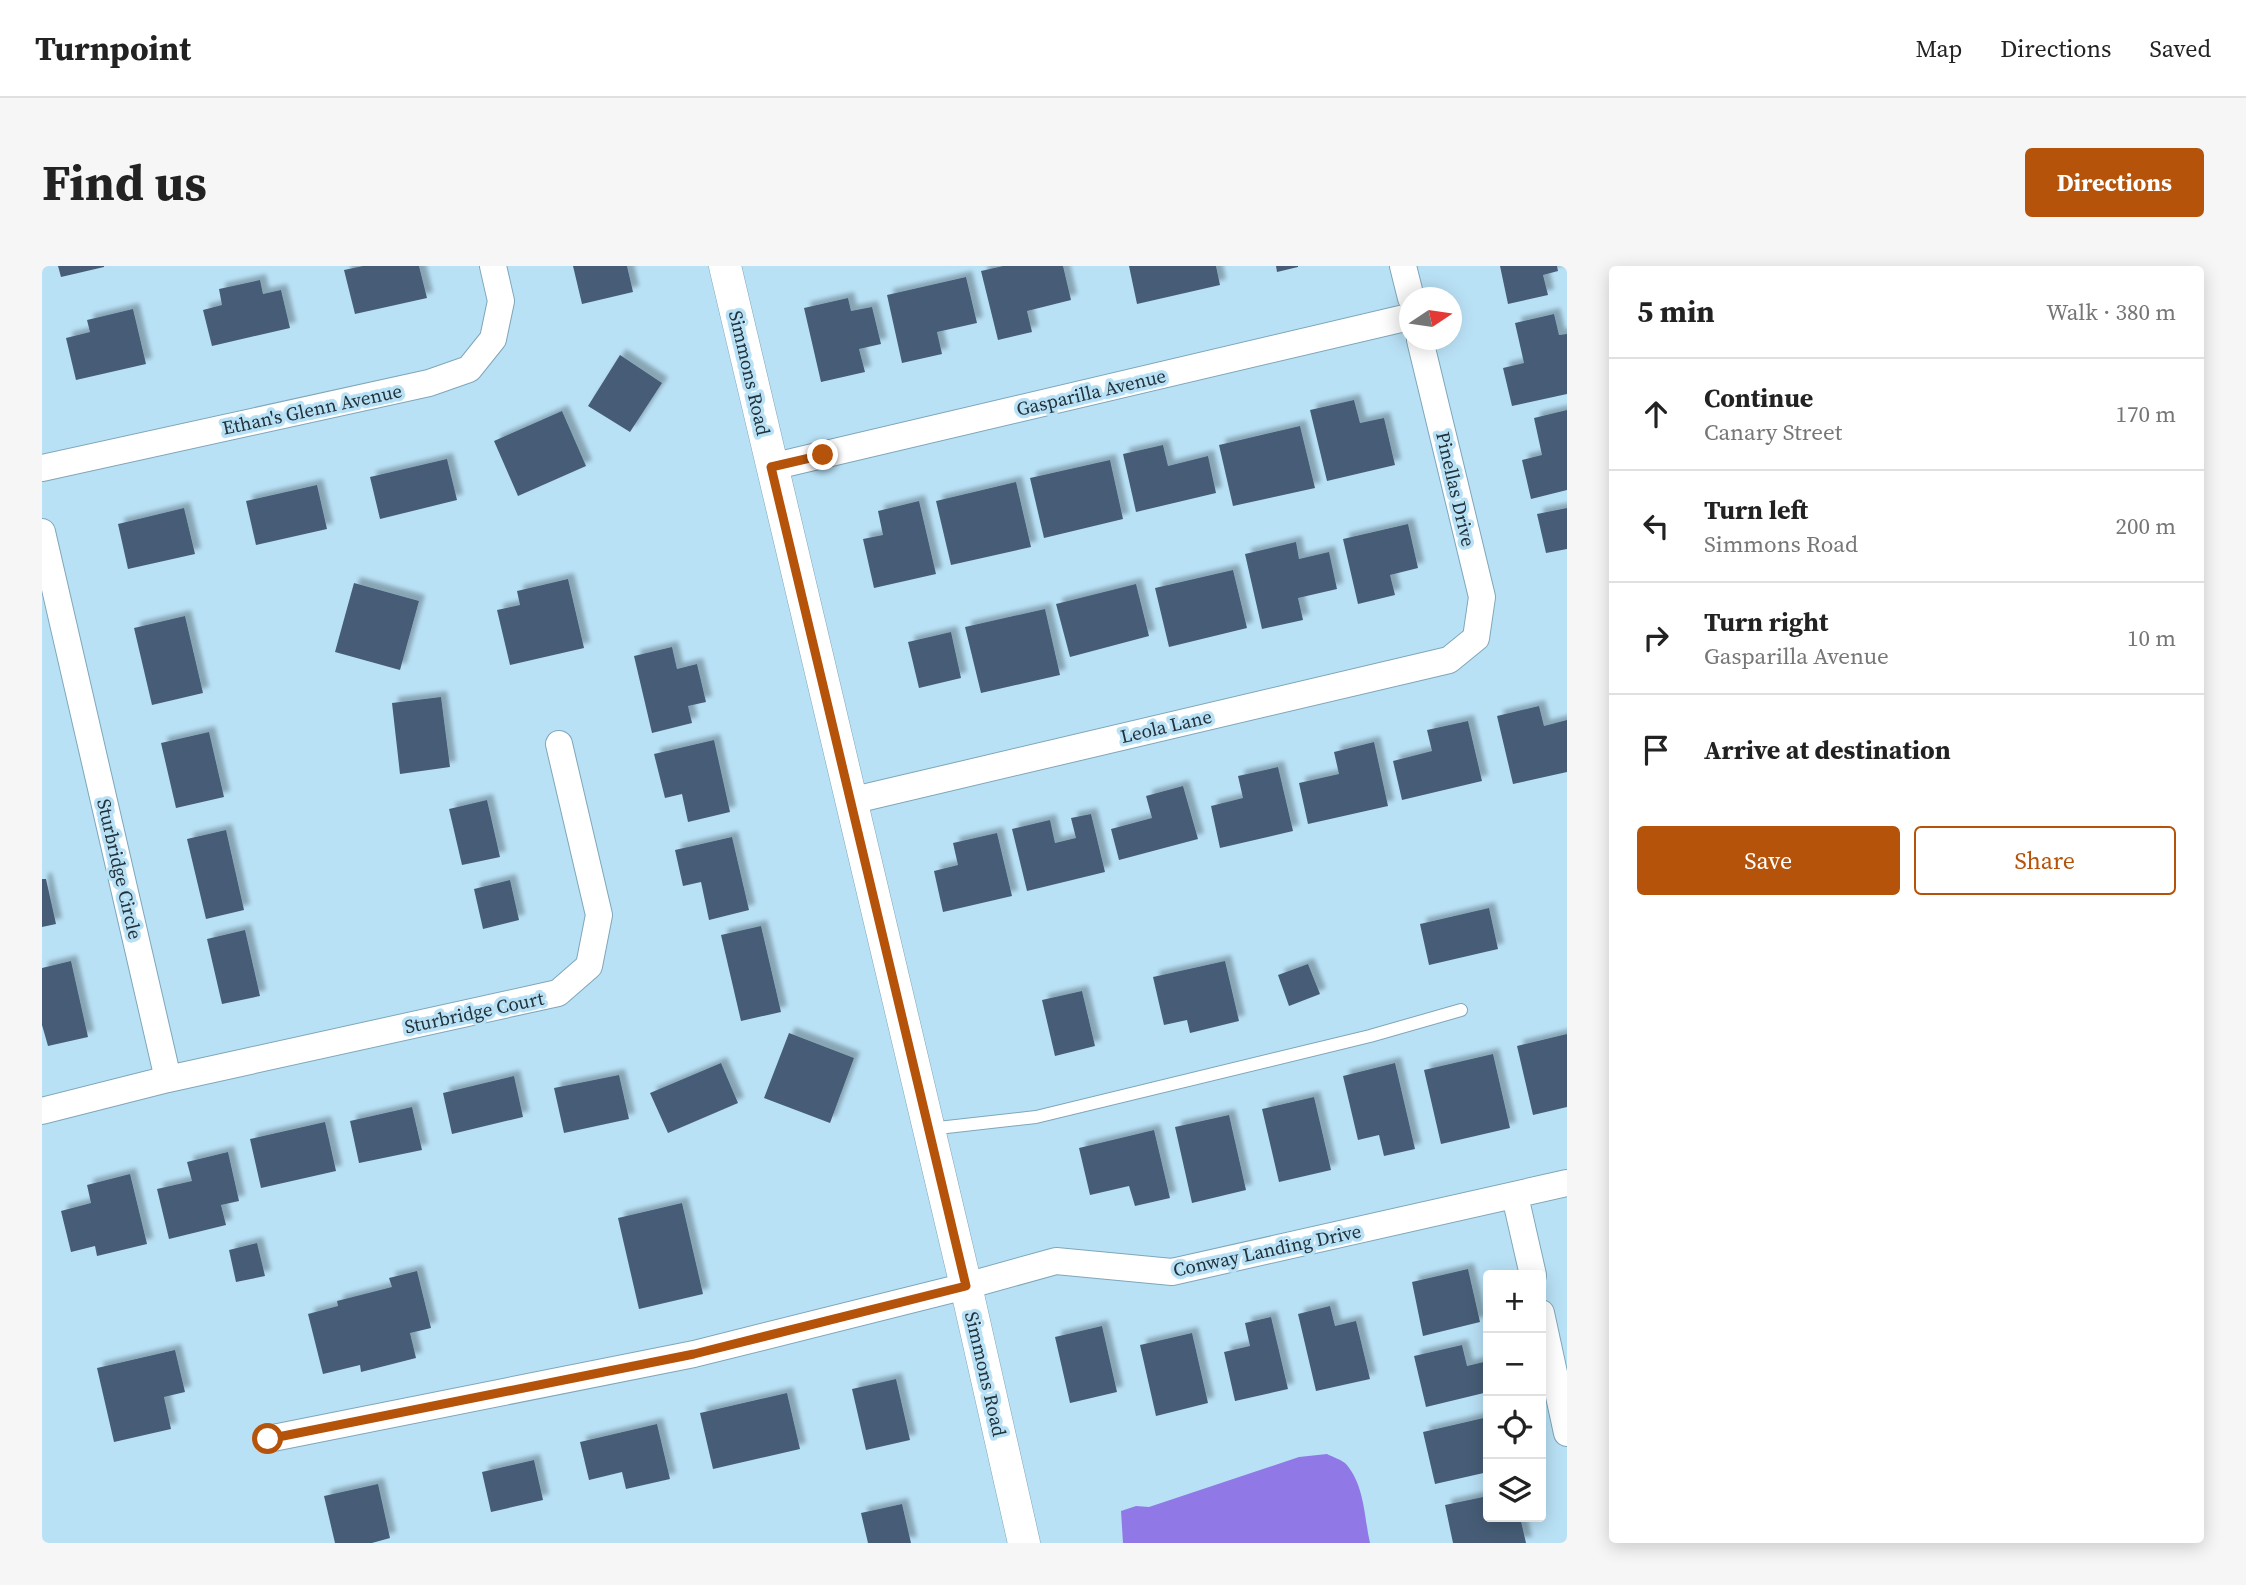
<!DOCTYPE html>
<html lang="en">
<head>
<meta charset="utf-8">
<style>
	body { margin:0; font-family:"Source Serif 4",serif; background:#f6f6f6; color:#222 }
	.controls { position:absolute; right:21px; bottom:21px; display:grid; overflow:hidden; border-radius:7px; box-shadow:0 4px 18px #0003 }
	.controls button { width:63px; height:63px; display:grid; place-items:center; padding:0; border:0; border-bottom:2px solid #e0e0e0; background:#fff; color:#222; font:35px sans-serif }
	.compass { position:absolute; left:1357px; top:21px; width:63px; height:63px; border-radius:50%; background:#fff; box-shadow:0 4px 18px #0003; rotate:77deg }
	.stop { position:absolute; width:21px; height:21px; margin:-16px; border:5px solid #b45309; border-radius:50%; background:#fff }
	.stop.end { background:#b45309; border-color:#fff; box-shadow:0 2px 7px #0008 }
	.list { margin:0; padding:0; list-style:none }
	h2 { display:flex; justify-content:space-between; align-items:center; height:91px; margin:0; padding:0 28px; font-size:30px }
	h2 small { font-size:23px; font-weight:400; color:#767676 }
	.list li { display:grid; grid-template-columns:46px 1fr auto; gap:21px; align-items:center; box-sizing:border-box; height:112px; padding:0 28px; border-top:2px solid #e0e0e0 }
	.list b { display:block; font-size:26px; white-space:nowrap }
	.list p { margin:0; font-size:23px; white-space:nowrap; color:#767676 }
	.list em { font-size:23px; font-style:normal; color:#767676 }
	.actions { display:flex; gap:14px; padding:21px 28px }
	.actions a { flex:1; padding:16px 0; border:2px solid #b45309; border-radius:7px; text-align:center; font-size:24px; color:#b45309 }
	.actions .main { background:#b45309; color:#fff }
	.icon { flex:none; width:38px; height:38px; fill:none; stroke:currentColor; stroke-width:2; stroke-linecap:round; stroke-linejoin:round }
	.map { position:relative; flex:none; width:1525px; height:1277px; overflow:hidden; border-radius:7px }
	header { display:flex; align-items:center; gap:42px; box-sizing:border-box; height:98px; padding:0 35px; background:#fff; border-bottom:2px solid #e0e0e0 }
	header strong { font-size:33px }
	nav { display:flex; gap:38px; margin-inline-start:auto; font-size:24px }
	.intro { display:flex; align-items:center; justify-content:space-between; box-sizing:border-box; height:168px; padding:0 42px }
	h1 { margin:0; font-size:49px }
	.button { padding:18px 32px; border-radius:7px; background:#b45309; color:#fff; font-size:24px; font-weight:700 }
	main { display:flex; gap:42px; padding:0 42px }
	aside { flex:1; background:#fff; border-radius:7px; box-shadow:0 4px 18px #0003 }
	.map>svg:first-child { display:block }
	.water { fill:#9079e6 }
	.building { fill:#465d77; filter:url(#shadow) }
	.lines { fill:none; stroke-linecap:round; stroke-linejoin:round }
	.service-casing { stroke:#7fa6ba; stroke-width:14 }
	.minor-casing { stroke:#7fa6ba; stroke-width:28 }
	.tertiary-casing { stroke:#7fa6ba; stroke-width:33 }
	.service { stroke:#fff; stroke-width:12 }
	.minor { stroke:#fff; stroke-width:26 }
	.tertiary { stroke:#fff; stroke-width:32 }
	.route { stroke:#b45309; stroke-width:9 }
	.labels { text-anchor:middle; stroke-width:7; stroke-linejoin:round; paint-order:stroke }
	.street-label { font-size:19px; fill:#22323a; stroke:#b9e1f6 }
</style>
</head>
<body>
<header>
<strong>Turnpoint</strong>
<nav><a>Map</a><a>Directions</a><a>Saved</a></nav>
</header>
<div class="intro"><h1>Find us</h1><a class="button">Directions</a></div>
<main>
<div class="map">
<svg width="1525" height="1277" viewBox="0 0 1525 1277">
	<defs>
		<filter id="shadow"><feDropShadow dx="6" dy="-6" stdDeviation="2" flood-color="#0004"/></filter>
	</defs>
	<rect width="100%" height="100%" fill="#b9e1f6"/>
	<path class="water" d="M1285 1188C1291 1191 1300 1194 1304 1198 1323 1220 1322 1251 1328 1277H1081L1079 1245 1094 1240 1107 1241 1257 1191Z"/>
	<path class="building" d="M16 0H62V1L19 11Z
		M321 0H377L385 32 313 48 302 4Z
		M531 0H585L591 26 540 38Z
		M961 0H1021L1029 34 985 45 990 66 956 74 939 5Z
		M1087 0H1174L1178 19 1095 38Z
		M1234 0H1256V1L1235 6Z
		M1458 0H1515L1516 5 1501 9 1506 29 1466 38Z
		M924 11 935 57 895 66 900 88 860 97 845 29Z
		M218 14 221 28 239 24 248 62 170 80 161 44 180 39 177 23Z
		M806 32 809 45 830 41 839 78 817 83 823 106 779 116 762 42Z
		M91 43 104 98 34 114 24 72 48 66 45 54Z
		M1512 48 1517 69 1525 68V128L1470 140 1461 102 1482 97 1473 57Z
		M578 89 620 117 588 166 546 140Z
		M1312 134 1318 157 1342 152 1353 199 1285 215 1268 144Z
		M1525 144V224L1489 233 1480 194 1500 189 1492 152Z
		M520 145 544 200 476 230 452 175Z
		M1258 160 1273 222 1191 240 1177 179Z
		M1121 179 1126 200 1166 190 1174 227 1094 246 1081 188Z
		M405 193 415 234 338 253 328 211Z
		M1068 194 1081 253 1002 272 988 212Z
		M974 216 989 281 909 299 894 235Z
		M275 219 285 263 214 279 204 235Z
		M877 235 894 308 832 322 821 273 841 269 836 245Z
		M142 242 153 288 86 303 76 258Z
		M1525 242V283L1504 287 1495 248Z
		M1366 258 1376 302 1348 309 1353 329 1316 338 1301 273Z
		M1254 276 1257 293 1287 286 1295 323 1256 332 1261 354 1220 363 1203 288Z
		M1191 304 1205 362 1127 381 1113 322Z
		M526 313 542 382 468 399 455 344 478 339 475 325Z
		M312 317 377 335 358 404 293 386Z
		M1094 318 1107 370 1028 391 1014 338Z
		M1003 343 1018 409 939 427 923 361Z
		M143 350 161 427 110 439 92 362Z
		M909 366 919 412 877 422 866 376Z
		M630 381 635 403 655 398 664 436 646 440 650 457 610 467 592 390Z
		M399 431 408 501 358 508 350 437Z
		M1497 440 1502 460 1525 454V506L1471 518 1455 450Z
		M1426 455 1440 515 1360 534 1351 495 1390 485 1385 464Z
		M167 466 182 531 134 542 119 477Z
		M672 474 688 546 646 556 640 528 623 532 612 488Z
		M1332 476 1346 540 1266 558 1257 517 1297 508 1292 486Z
		M1236 501 1251 565 1178 582 1169 540 1201 532 1196 510Z
		M1141 520 1156 573 1077 594 1069 563 1110 552 1104 530Z
		M445 534 458 591 420 599 407 543Z
		M1049 548 1063 606 985 625 970 563 1008 554 1013 577 1034 572 1029 552Z
		M184 564 202 644 164 653 145 573Z
		M955 567 970 630 901 646 892 605 916 599 911 577Z
		M690 571 707 644 667 654 659 616 641 620 633 584Z
		M0 613H4L14 658 0 661Z
		M468 614 477 654 441 663 432 623Z
		M1447 642 1456 683 1387 699 1378 658Z
		M719 660 739 746 699 755 679 669Z
		M203 664 218 730 180 738 165 673Z
		M29 695 46 771 6 780 0 759V702Z
		M1183 695 1197 755 1148 767 1145 754 1122 759 1111 711Z
		M1266 698 1278 728 1247 740 1236 709Z
		M1040 725 1053 780 1013 790 1000 734Z
		M747 767 812 792 788 857 722 832Z
		M1525 768V841L1491 849 1475 780Z
		M1451 788 1468 862 1399 878 1382 804Z
		M679 797 696 837 626 867 608 827Z
		M1353 797 1373 883 1342 890 1337 869 1316 874 1301 810Z
		M577 809 587 853 522 867 512 822Z
		M472 810 481 851 410 868 401 827Z
		M1272 831 1289 904 1237 916 1220 843Z
		M370 841 380 884 317 897 308 855Z
		M1187 849 1204 924 1150 937 1133 861Z
		M283 856 294 905 219 922 208 873Z
		M1112 864 1128 932 1093 940 1087 920 1048 929 1037 882Z
		M186 886 197 935 179 939 184 959 127 973 115 923 150 915 145 896Z
		M88 908 105 978 55 990 53 980 29 986 19 945 49 937 45 919Z
		M640 937 661 1028 597 1043 576 952Z
		M215 977 223 1010 194 1016 187 984Z
		M1426 1003 1438 1056 1381 1070 1370 1016Z
		M375 1005 389 1062 368 1067 374 1092 319 1106 318 1099 281 1108 266 1048 296 1040 295 1035 350 1021 347 1012Z
		M1288 1040 1293 1060 1314 1055 1328 1113 1274 1125 1256 1048Z
		M1229 1051 1246 1123 1193 1135 1182 1086 1208 1080 1203 1057Z
		M1060 1060 1075 1126 1028 1137 1013 1071Z
		M1150 1067 1166 1137 1114 1150 1098 1079Z
		M1420 1079 1425 1100 1446 1095V1126L1384 1141 1372 1090Z
		M133 1084 143 1126 122 1131 129 1163 72 1176 55 1102Z
		M854 1113 868 1174 824 1184 810 1123Z
		M745 1127 758 1183 671 1203 658 1147Z
		M1446 1151V1206L1393 1218 1381 1166Z
		M615 1158 628 1213 584 1223 580 1206 547 1214 538 1176Z
		M492 1194 501 1234 449 1246 440 1206Z
		M336 1218 348 1272 330 1277H293L282 1230Z
		M1446 1230V1251H1478L1484 1277H1411L1403 1239Z
		M860 1238 869 1277H826L819 1247Z"/>
	<g class="lines">
		<g class="service-casing">
			<path id="service" d="M887 863 994 851 1328 770 1419 744"/>
		</g>
		<g class="minor-casing">
			<path id="minor" d="M1361 0 1369 32
				M729 201 1367 51
				M0 202 387 117 427 103 451 73 459 35 451 0
				M0 266 126 813
				M808 535 1407 394 1434 372 1440 331 1378 74
				M0 845 126 813 516 727 547 700 557 649 517 478
				M1473 930 1491 1009
				M1499 1047 1525 1167
				M226 1173 652 1088 924 1020 1014 995 1130 1006 1525 917"/>
		</g>
		<g class="tertiary-casing">
			<path id="tertiary" d="M683 0 924 1020 982 1277"/>
		</g>
		<use href="#service" class="service"/>
		<use href="#minor" class="minor"/>
		<use href="#tertiary" class="tertiary"/>
	</g>
	<g class="lines">
		<path class="route" d="M226 1173 652 1088 924 1020 729 201 781 189"/>
	</g>
	<g class="labels">
		<g class="street-label">
			<text transform="translate(708 107) rotate(77)" y="7">Simmons Road</text>
			<text transform="translate(1049 126) rotate(-13)" y="7">Gasparilla Avenue</text>
			<text transform="translate(270 143) rotate(-12)" y="7">Ethan's Glenn Avenue</text>
			<text transform="translate(1414 223) rotate(77)" y="7">Pinellas Drive</text>
			<text transform="translate(1124 460) rotate(-13)" y="7">Leola Lane</text>
			<text transform="translate(78 603) rotate(77)" y="7">Sturbridge Circle</text>
			<text transform="translate(432 746) rotate(-12)" y="7">Sturbridge Court</text>
			<text transform="translate(1225 984) rotate(-12)" y="7">Conway Landing Drive</text>
			<text transform="translate(944 1108) rotate(77)" y="7">Simmons Road</text>
		</g>
	</g>
</svg>
<div class="controls">
<button>+</button>
<button>−</button>
<button><svg class="icon" aria-label="locate" viewBox="0 0 24 24"><circle cx="12" cy="12" r="6"/><path d="M12 2v4M12 18v4M2 12h4M18 12h4"/></svg></button>
<button><svg class="icon" aria-label="layers" viewBox="0 0 24 24"><path d="M12 4l9 5-9 5-9-5zM3 14l9 5 9-5"/></svg></button>
</div>
<svg class="compass" viewBox="-18 -18 36 36"><path d="M0-13l5 13h-10z" fill="#e53935"/><path d="M0 13l5-13h-10z" fill="#767676"/></svg>
<div class="stop" style="left:226px;top:1173px"></div>
<div class="stop end" style="left:781px;top:189px"></div>
</div>
<aside>
<h2>5 min<small>Walk · 380 m</small></h2>
<ul class="list">
<li><svg class="icon" aria-label="ahead" viewBox="0 0 24 24"><path d="M12 20V5M6 11l6-6 6 6"/></svg><div><b>Continue</b><p>Canary Street</p></div><em>170 m</em></li>
<li><svg class="icon" aria-label="left" viewBox="0 0 24 24"><path d="M17 20v-9H6M10 6l-5 5 5 5"/></svg><div><b>Turn left</b><p>Simmons Road</p></div><em>200 m</em></li>
<li><svg class="icon" aria-label="right" viewBox="0 0 24 24"><path d="M7 20v-9h11M14 6l5 5-5 5"/></svg><div><b>Turn right</b><p>Gasparilla Avenue</p></div><em>10 m</em></li>
<li><svg class="icon" aria-label="arrive" viewBox="0 0 24 24"><path d="M6 21V4h12l-3 4 3 4H6"/></svg><div><b>Arrive at destination</b></div></li>
</ul>
<div class="actions"><a class="main">Save</a><a>Share</a></div>
</aside>
</main>
</body>
</html>
